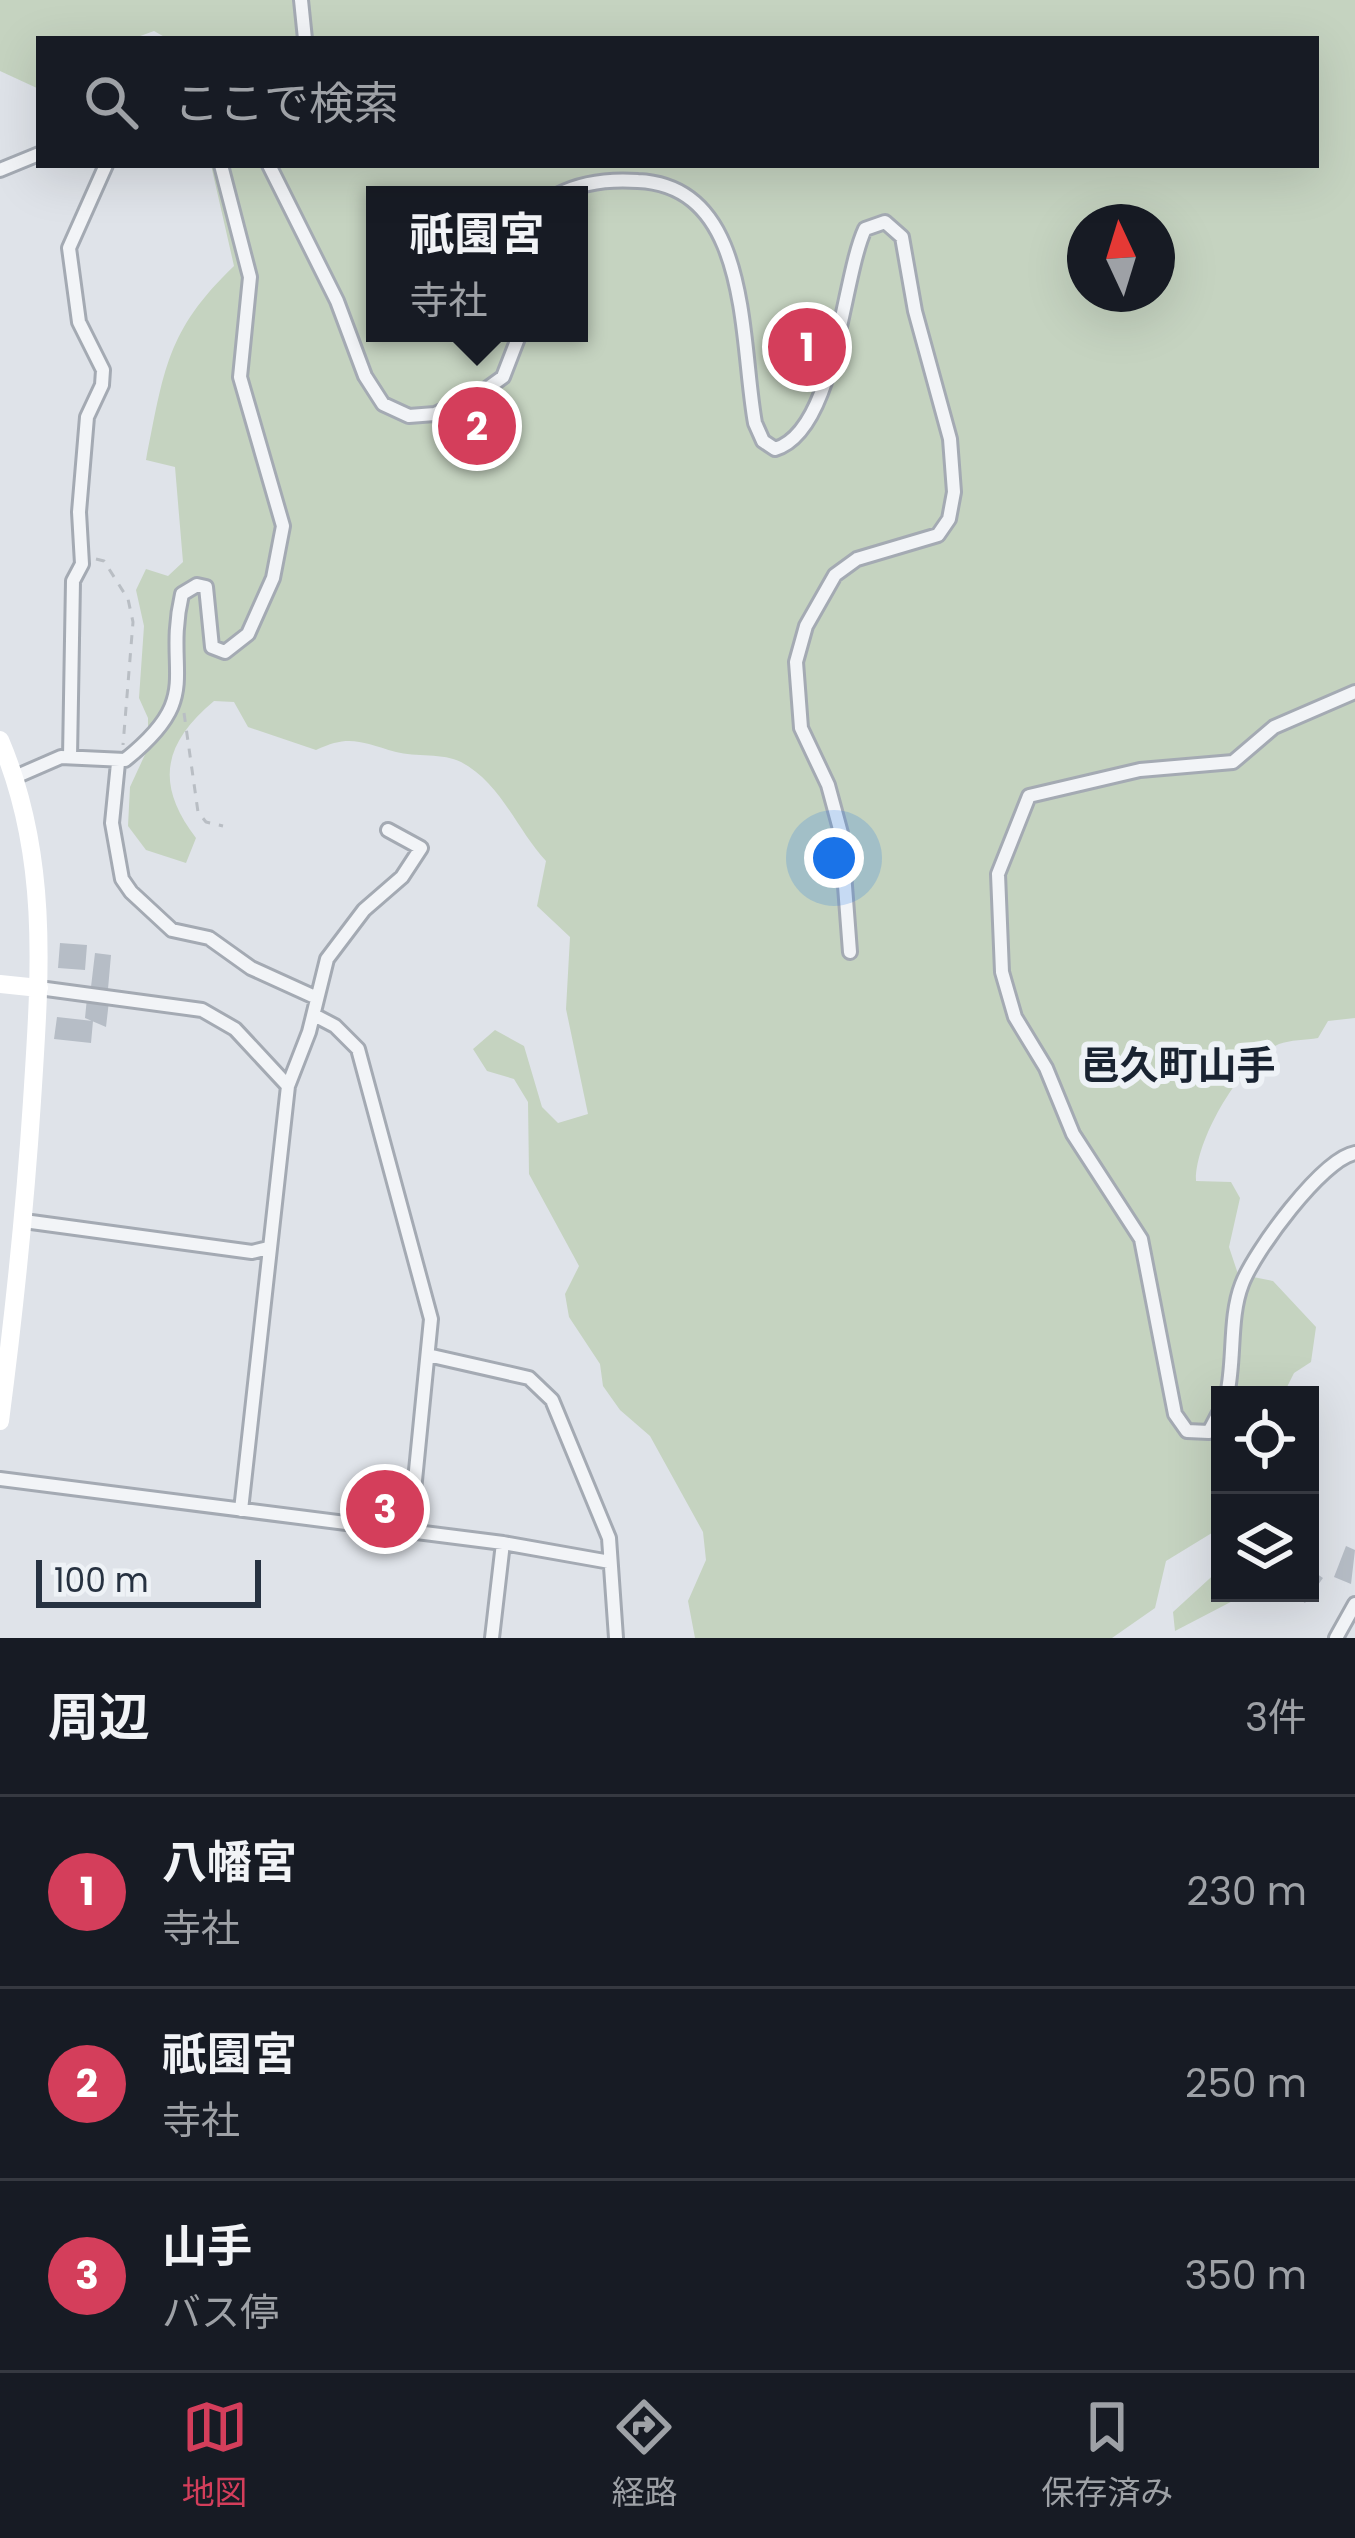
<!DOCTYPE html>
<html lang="ja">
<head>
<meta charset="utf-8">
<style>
	body { margin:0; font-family:Poppins,"Noto Sans JP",sans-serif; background:#20242c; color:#f1f3f6 }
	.controls { position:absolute; right:36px; bottom:36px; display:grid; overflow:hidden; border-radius:0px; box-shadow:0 12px 48px #0002 }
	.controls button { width:108px; height:108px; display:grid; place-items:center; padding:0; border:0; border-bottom:3px solid #363941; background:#171b24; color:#f1f3f6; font:60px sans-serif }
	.compass { position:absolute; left:1067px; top:204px; width:108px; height:108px; border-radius:50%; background:#171b24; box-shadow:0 12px 48px #0002; rotate:356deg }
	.scale { position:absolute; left:36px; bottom:30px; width:225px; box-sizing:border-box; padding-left:12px; border:6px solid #273241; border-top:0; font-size:33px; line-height:42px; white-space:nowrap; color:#273241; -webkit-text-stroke:9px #eef2f6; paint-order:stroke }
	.you { position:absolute; left:834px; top:858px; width:42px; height:42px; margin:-30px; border:9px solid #fff; border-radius:50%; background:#1a73e8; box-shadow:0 0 0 18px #1a73e833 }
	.badge { display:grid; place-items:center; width:78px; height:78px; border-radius:50%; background:#d43e5b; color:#fff; font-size:39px; font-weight:700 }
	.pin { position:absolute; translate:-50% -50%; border:6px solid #fff; box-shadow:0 3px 12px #0006 }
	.popup { position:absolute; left:366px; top:186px; width:222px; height:156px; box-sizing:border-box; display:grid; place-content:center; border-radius:0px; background:#171b24; filter:drop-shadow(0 3px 9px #0005); font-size:39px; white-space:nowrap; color:#9ea1a6 }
	.popup b { font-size:45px; color:#f1f3f6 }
	.popup::after { content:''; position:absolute; left:50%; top:100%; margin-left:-24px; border:24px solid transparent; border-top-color:#171b24 }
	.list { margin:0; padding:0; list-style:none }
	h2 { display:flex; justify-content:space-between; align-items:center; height:156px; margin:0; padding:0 48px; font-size:51px }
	h2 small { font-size:39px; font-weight:400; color:#9ea1a6 }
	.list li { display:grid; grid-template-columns:78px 1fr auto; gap:36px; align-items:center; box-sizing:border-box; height:192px; padding:0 48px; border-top:3px solid #363941 }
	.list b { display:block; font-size:45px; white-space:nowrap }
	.list p { margin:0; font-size:39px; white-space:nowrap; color:#9ea1a6 }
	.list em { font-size:39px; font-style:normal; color:#9ea1a6 }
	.icon { flex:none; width:66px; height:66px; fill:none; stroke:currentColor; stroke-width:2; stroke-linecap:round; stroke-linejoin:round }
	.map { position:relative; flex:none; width:1355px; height:1638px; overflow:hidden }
	.search { position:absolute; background:#171b24; box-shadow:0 12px 48px #0002; left:36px; right:36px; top:36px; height:132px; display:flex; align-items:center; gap:30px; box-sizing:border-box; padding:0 42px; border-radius:0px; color:#9ea1a6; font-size:45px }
	.sheet { height:732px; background:#171b24 }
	nav { display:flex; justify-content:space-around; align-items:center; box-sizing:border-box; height:168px; border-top:3px solid #363941; background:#171b24; font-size:33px; color:#9ea1a6 }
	nav a { display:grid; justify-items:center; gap:6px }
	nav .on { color:#d43e5b }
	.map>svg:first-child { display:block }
	.green { fill:#c5d3c0; fill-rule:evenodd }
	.building { fill:#b6bdc6 }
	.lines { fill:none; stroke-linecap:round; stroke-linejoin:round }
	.street-casing { stroke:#a4aab3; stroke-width:18 }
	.path { stroke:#b9bec4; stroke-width:3; stroke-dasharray:9 9; stroke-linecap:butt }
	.street { stroke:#f2f4f7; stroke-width:12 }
	.secondary { stroke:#fff; stroke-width:18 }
	.labels { text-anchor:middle; stroke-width:12; stroke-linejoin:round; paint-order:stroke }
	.quarter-label { font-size:39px; font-weight:bold; fill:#192331; stroke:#eef2f6 }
</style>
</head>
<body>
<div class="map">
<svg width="1355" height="1638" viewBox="0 0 1355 1638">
	<rect width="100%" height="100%" fill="#dfe3e9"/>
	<path class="green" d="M0 0H1355V1018L1328 1021 1318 1038C1306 1040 1290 1040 1279 1044 1241 1061 1195 1140 1196 1181L1231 1182 1240 1198 1229 1247 1238 1274 1273 1281 1316 1327 1311 1362 1294 1373 1283 1395H1220V1528L1166 1561 1155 1608 1112 1638H695L688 1601 706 1560 703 1532 650 1436 620 1410 603 1386 600 1364 569 1317 565 1294 579 1266 529 1174 528 1102 514 1079 487 1071 473 1049 495 1030 524 1046 542 1107 558 1123 588 1114 566 1009 570 937 537 906 546 861C517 830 501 783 461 762 444 753 415 757 396 752 361 742 349 734 316 750L248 727 234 702 214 701C164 743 154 783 196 838L186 863 146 850 128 826 130 787 148 748V718L139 698 144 626 136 590 146 569 168 576 183 562 175 467 146 460C164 371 166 331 234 266L211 165H1316V39H168L154 31 132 39H39V89L0 71ZM375 195H579V333H375ZM1085 222H1157V294H1085Z
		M1220 1569V1593H1248L1175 1631 1173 1612Z"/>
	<path class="building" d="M807 331 817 335 805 375 787 368Z
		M60 943 87 945 85 970 58 968Z
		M95 953 111 955 108 989 91 987Z
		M87 998 109 1001 106 1027 85 1018Z
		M57 1017 93 1021 91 1043 54 1039Z
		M1346 1546 1355 1550 1351 1584 1334 1577Z
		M1310 1569 1323 1578 1305 1603 1292 1593H1310Z"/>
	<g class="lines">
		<g class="street-casing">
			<path id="street" d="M301 0 305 39
				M269 165 337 301 365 376 383 404 409 416 435 414 485 390 503 377 520 333
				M0 170 39 154
				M557 195C582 182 610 179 638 181 751 186 740 340 755 423L763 441 775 449C836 431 842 278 865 229L885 222 902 237 915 311 950 439 954 492 949 519 938 535 857 559 835 575 806 626 796 662 801 728 828 785 841 833 850 952
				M70 757 73 581 82 564 79 512 87 417 102 385 103 370 79 322 69 248 106 165
				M118 763 112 823 122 879 131 892 172 930 209 938 251 968 317 998
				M15 777 61 757 125 760C206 695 163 676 182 594L197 585 206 587 212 647 225 652 248 634 273 578 283 526 240 377 250 277 221 165
				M39 988 202 1010 235 1029 288 1086
				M314 1015 335 1026 358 1049 431 1319 410 1531
				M24 1221 252 1252 268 1248
				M432 1356 529 1378 552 1400 609 1538 616 1638
				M1227 1395C1235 1360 1229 1317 1242 1284 1254 1252 1322 1159 1355 1153
				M1220 1411 1209 1432 1187 1431 1175 1414 1141 1239 1073 1134 1046 1068 1015 1017 1002 972 998 874 1029 796 1140 770 1233 762 1274 727 1355 692
				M0 1479 503 1543 610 1562
				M241 1510 288 1086 309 1032 327 959 364 910 402 877 421 848 388 830
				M492 1638 503 1543
				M1336 1638 1355 1604"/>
		</g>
		<path class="path" d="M96 559 104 561 128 599 133 622 123 745
			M184 713 198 812 206 822 223 826"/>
		<use href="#street" class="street"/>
		<path class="secondary" d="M0 740C50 857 40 977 32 1101 25 1209 14 1314 0 1421
			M0 984 39 988"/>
	</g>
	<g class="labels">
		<g class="quarter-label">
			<text x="1178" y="1079">邑久町山手</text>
		</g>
	</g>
</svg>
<div class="controls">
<button><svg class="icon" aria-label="locate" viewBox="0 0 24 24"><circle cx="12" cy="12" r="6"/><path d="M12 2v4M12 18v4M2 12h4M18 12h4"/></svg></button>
<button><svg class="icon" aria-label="layers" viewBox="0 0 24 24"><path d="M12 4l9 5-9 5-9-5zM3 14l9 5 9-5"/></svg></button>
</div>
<svg class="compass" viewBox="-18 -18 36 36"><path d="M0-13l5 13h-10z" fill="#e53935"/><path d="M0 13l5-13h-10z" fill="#9ea1a6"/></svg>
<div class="scale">100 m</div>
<div class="you"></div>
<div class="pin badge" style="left:807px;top:347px">1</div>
<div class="pin badge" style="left:477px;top:426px">2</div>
<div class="popup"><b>祇園宮</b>寺社</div>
<div class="pin badge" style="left:385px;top:1509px">3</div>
<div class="search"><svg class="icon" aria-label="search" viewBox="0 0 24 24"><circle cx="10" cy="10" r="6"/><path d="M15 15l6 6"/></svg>ここで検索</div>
</div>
<section class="sheet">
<h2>周辺<small>3件</small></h2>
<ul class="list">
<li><span class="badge">1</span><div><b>八幡宮</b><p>寺社</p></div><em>230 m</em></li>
<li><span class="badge">2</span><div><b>祇園宮</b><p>寺社</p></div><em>250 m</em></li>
<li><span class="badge">3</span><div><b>山手</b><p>バス停</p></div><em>350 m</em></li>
</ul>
</section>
<nav>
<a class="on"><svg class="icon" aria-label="map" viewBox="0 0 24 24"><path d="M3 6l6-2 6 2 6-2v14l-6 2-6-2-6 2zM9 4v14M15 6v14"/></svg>地図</a>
<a><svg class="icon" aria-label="directions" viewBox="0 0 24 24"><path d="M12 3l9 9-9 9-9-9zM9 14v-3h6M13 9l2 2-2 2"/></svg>経路</a>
<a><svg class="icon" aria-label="saved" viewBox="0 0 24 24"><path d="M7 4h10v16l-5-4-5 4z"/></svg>保存済み</a>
</nav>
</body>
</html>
